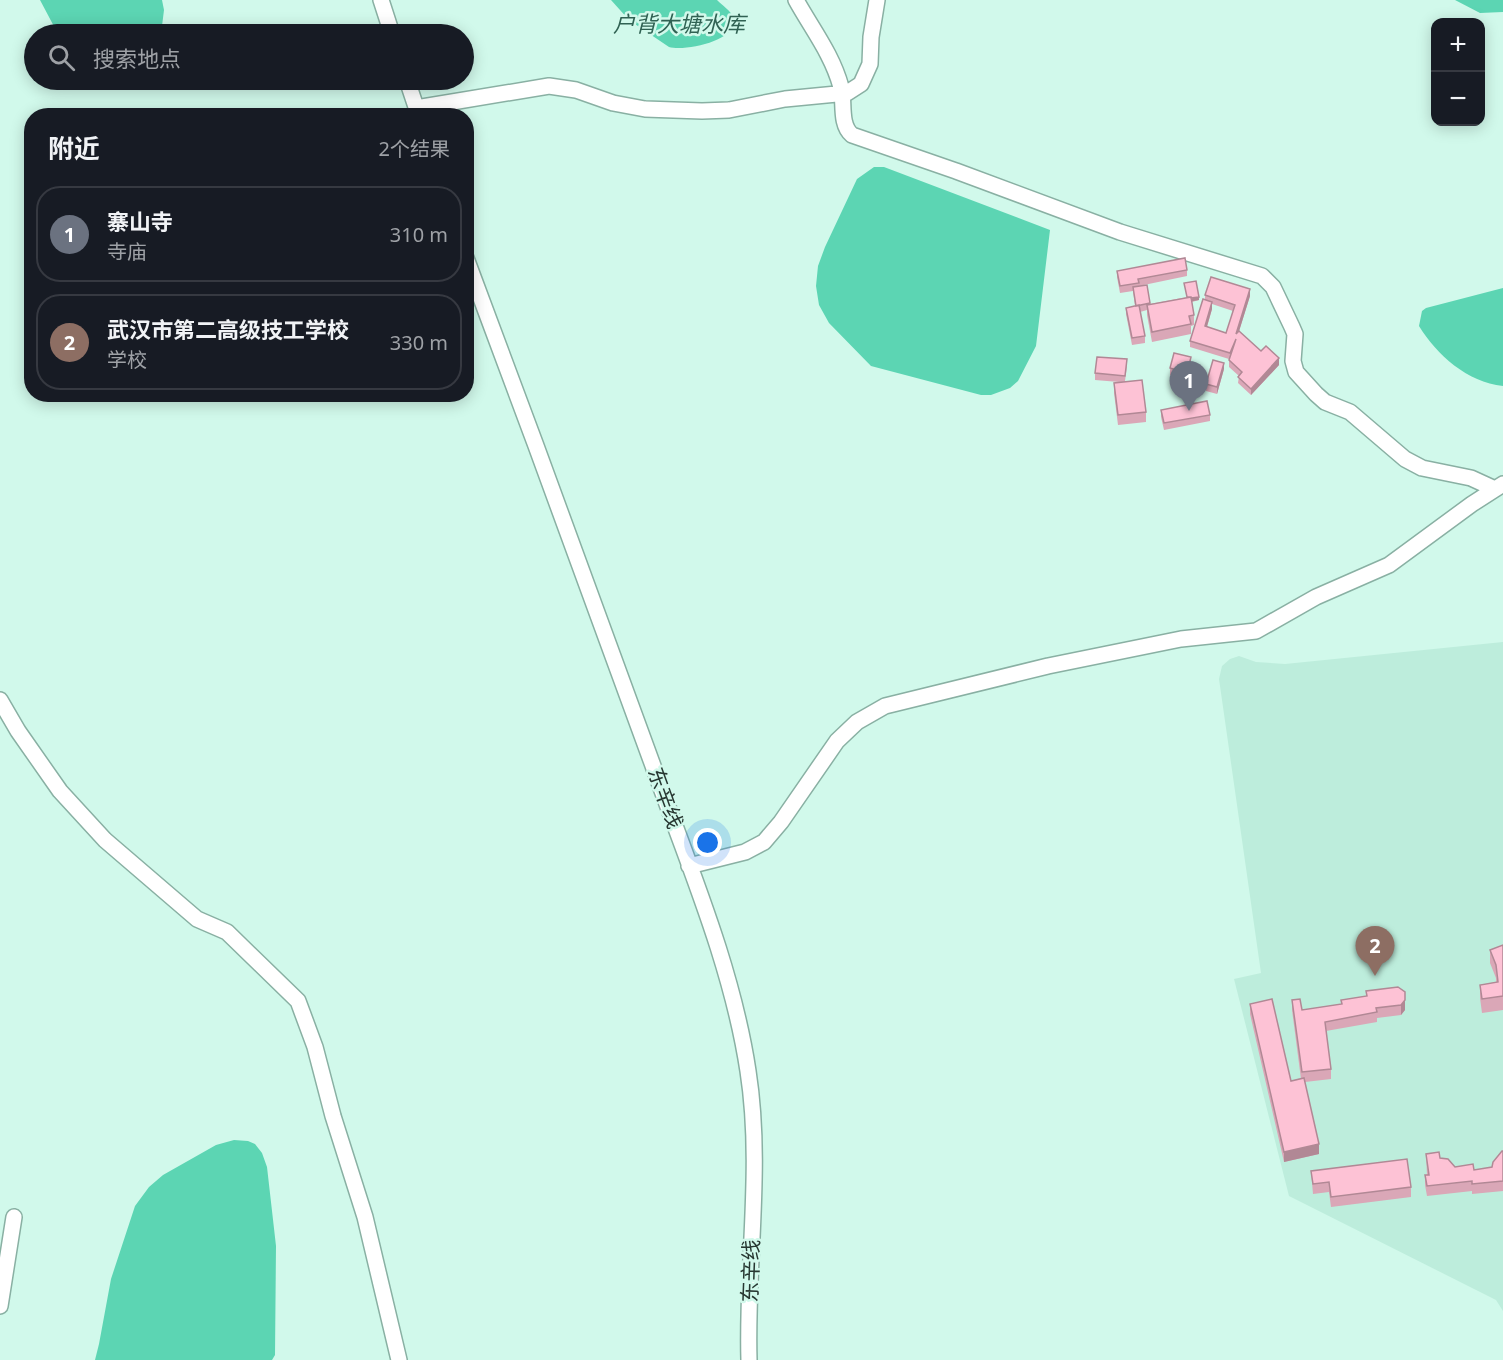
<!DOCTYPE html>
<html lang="zh">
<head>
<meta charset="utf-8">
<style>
	body { margin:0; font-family:"Noto Sans","Noto Sans SC",sans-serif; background:#20242c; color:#f1f3f6 }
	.controls { position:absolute; right:18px; top:18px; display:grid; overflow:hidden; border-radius:12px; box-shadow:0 3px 15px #0003 }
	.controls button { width:54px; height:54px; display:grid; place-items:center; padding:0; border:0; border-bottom:2px solid #363941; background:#171b24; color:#f1f3f6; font:30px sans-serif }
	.you { position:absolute; left:708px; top:843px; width:21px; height:21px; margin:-15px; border:4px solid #fff; border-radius:50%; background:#1a73e8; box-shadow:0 0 0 9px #1a73e833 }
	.badge { display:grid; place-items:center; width:39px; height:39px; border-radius:50%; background:#d93025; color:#fff; font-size:20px; font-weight:700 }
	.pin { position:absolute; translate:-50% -50px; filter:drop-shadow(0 2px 3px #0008) }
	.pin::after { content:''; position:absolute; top:32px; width:21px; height:18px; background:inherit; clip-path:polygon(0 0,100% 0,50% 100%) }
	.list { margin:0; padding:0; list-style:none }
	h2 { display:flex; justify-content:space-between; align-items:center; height:78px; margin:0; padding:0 24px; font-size:26px }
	h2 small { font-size:20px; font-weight:400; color:#9ea1a6 }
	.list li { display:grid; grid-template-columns:39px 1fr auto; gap:18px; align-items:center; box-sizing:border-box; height:96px; margin:0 12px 12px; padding:0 12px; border:2px solid #363941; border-radius:24px }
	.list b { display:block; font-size:22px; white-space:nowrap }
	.list p { margin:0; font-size:20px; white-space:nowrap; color:#9ea1a6 }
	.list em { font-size:20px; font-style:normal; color:#9ea1a6 }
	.icon { flex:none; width:33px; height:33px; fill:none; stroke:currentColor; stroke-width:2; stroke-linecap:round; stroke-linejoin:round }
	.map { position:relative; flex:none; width:1503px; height:1360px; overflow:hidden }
	.search { position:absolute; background:#171b24; box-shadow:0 3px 15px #0003; left:24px; top:24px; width:450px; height:66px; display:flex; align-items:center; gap:15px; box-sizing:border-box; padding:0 21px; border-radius:33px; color:#9ea1a6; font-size:22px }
	.panel { position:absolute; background:#171b24; box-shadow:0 3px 15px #0003; left:24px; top:108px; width:450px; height:294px; border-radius:24px }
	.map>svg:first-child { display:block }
	.built { fill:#bdeddc }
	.water { fill:#5cd5b3 }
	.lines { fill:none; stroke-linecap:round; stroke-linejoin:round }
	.minor-casing { stroke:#89b0a3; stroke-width:18 }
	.minor { stroke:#fff; stroke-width:15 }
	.wall { fill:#daa7b7; fill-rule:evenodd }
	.shaded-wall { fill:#b18895 }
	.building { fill:#fdc2d5; stroke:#b18895; stroke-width:1.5 }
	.labels { text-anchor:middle; stroke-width:5; stroke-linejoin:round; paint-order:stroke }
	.street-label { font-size:21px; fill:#273731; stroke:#d1f9eb }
	.water-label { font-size:22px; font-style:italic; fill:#306253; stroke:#d1f9eb }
</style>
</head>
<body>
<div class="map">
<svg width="1503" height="1360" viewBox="0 0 1503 1360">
	<rect width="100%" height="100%" fill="#d1f9eb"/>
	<path class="built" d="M1503 642V1311L1496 1300 1289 1196 1234 979 1261 973 1219 679 1222 666 1230 659 1239 656 1256 662 1285 664Z"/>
	<path class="water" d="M40 0H162L164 10 161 34H58Z
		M611 0H717C722 5 731 11 733 17 742 40 685 52 669 47L629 20Z
		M1455 0H1503V12L1480 13Z
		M874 167H884L1050 230 1036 346 1018 381 1010 388 991 395H981L871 366 829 323 819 305 816 286 818 266 825 247 857 179Z
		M1503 288V386C1467 382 1437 355 1419 326L1422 311 1426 308Z
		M234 1140 248 1141 255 1144 262 1153 267 1167 276 1246 275 1355 272 1360H95L99 1344 111 1279 135 1206 149 1187 163 1175 216 1145Z"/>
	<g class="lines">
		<g class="minor-casing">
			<path id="minor" d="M381 0 392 34
				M796 0C812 29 832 54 841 87 845 101 839 124 852 135L956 171 1120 232 1262 276 1273 287 1292 327 1295 334 1293 361 1296 372 1316 394 1325 402 1350 412 1405 459 1422 468 1471 478 1495 489
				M407 80 419 116
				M416 108 549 86 576 90 613 103 645 109 702 111 729 110 785 99 847 93 861 84 870 64 871 37 877 0
				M466 258C529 426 591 594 652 763 688 864 732 965 748 1071 763 1167 746 1264 749 1360
				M0 700 18 731 60 791 105 840 197 919 227 932 298 1001 315 1047 333 1116 365 1217 399 1360
				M689 866 745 852 764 842 781 822 837 741 857 722 885 706 1048 666 1181 639 1256 631 1316 597 1389 565 1472 504 1503 484
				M0 1306 14 1217"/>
		</g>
		<use href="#minor" class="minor"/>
	</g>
	<path class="wall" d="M1187 270V276L1139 286 1147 285 1150 304 1187 297 1184 283 1199 300 1192 302 1194 315V325L1191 326V334L1152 342 1147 315V310L1140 312 1145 336V343L1132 345 1126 314V308L1135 306 1133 291 1120 293 1117 277V271Z
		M1205 295 1250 296 1239 331 1261 351 1279 365 1251 395 1238 383 1239 376 1229 367V359L1190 347V341L1205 300ZM1212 304 1233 311 1226 333 1207 327 1212 309Z
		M1191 364 1187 380 1170 375V368Z
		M1127 366 1125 381 1146 412V422L1118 425 1114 393V383L1119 382 1095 380V373Z
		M1224 369 1217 394 1206 391V384Z
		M1161 410 1210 415V421L1164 430 1161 417Z
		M1503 945V1010L1482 1013 1480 998V985L1496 982V978L1490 963V950Z
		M1398 987 1405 1010 1401 1015 1377 1018V1022L1326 1031 1331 1069V1079L1305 1082 1319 1154 1284 1162 1250 1014V1004L1291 1081 1301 1079 1292 1010V1000L1302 1010 1341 1004V1000L1366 996V991Z
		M1503 1151V1191L1472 1194V1191L1427 1196 1425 1185V1175H1427L1426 1154 1440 1158 1455 1167 1474 1170 1492 1167Z
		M1311 1171 1411 1187V1197L1331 1207 1329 1192 1313 1194Z"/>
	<path class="shaded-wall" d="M1250 289V296L1236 341V334Z
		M1199 297V300L1188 302V299Z
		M1212 302V309L1205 333V326Z
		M1191 357V364L1187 380V373Z
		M1279 358V365L1251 395V389Z
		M1224 363V369L1217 394V387Z
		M1405 1000V1010L1401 1015V1005Z
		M1319 1144V1154L1284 1162V1152Z"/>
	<path class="building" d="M1185 258 1187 270 1138 279 1139 283 1120 286 1117 271Z
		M1211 277 1250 289 1236 334 1239 331 1261 351 1266 346 1279 358 1251 389 1238 377 1242 372 1229 360 1236 339 1230 353 1190 341 1203 299 1212 302 1205 326 1226 333 1235 305 1205 295Z
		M1196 281 1199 297 1191 298V297H1187L1184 283Z
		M1147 285 1150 303 1136 306 1133 287Z
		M1191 297 1194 315 1189 316 1191 324 1152 332 1147 305Z
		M1139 305 1145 336 1132 338 1126 308Z
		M1174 353 1191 357 1187 373 1170 368Z
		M1097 357 1127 359 1125 376 1095 373Z
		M1213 360 1224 363 1217 387 1206 384Z
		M1142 380 1146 412 1118 415 1114 383Z
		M1207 401 1210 415 1164 423 1161 410Z
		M1503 945V996L1482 999 1480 985 1498 982 1496 965 1490 950Z
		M1398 987 1405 992V1000L1401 1005 1376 1008 1377 1012 1325 1022 1331 1069 1302 1072 1292 1000 1300 999 1302 1010 1342 1004 1341 1000 1367 996 1366 991Z
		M1272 999 1291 1081 1304 1078 1319 1144 1284 1152 1250 1004Z
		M1502 1151H1503V1181L1472 1184V1181L1427 1186 1425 1175H1429L1426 1154 1439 1152 1440 1158 1448 1159 1455 1167 1473 1164 1474 1170 1492 1167 1493 1162Z
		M1407 1159 1411 1187 1331 1197 1329 1182 1313 1184 1311 1171Z"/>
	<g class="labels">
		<g class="street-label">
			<text transform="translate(665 798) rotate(70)" y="7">东辛线</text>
			<text transform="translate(751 1271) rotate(-88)" y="7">东辛线</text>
		</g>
		<g class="water-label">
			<text x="679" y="32">户背大塘水库</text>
		</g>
	</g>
</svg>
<div class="controls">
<button>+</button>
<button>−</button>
</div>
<div class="you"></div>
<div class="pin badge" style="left:1189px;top:411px;background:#6b7280">1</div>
<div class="pin badge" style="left:1375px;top:976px;background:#8d6e63">2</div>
<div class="search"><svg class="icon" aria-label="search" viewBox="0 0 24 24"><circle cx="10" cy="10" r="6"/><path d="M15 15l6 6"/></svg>搜索地点</div>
<section class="panel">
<h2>附近<small>2个结果</small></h2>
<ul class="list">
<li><span class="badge" style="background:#6b7280">1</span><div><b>寨山寺</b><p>寺庙</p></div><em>310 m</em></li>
<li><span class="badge" style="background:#8d6e63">2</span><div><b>武汉市第二高级技工学校</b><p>学校</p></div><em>330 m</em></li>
</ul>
</section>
</div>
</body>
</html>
